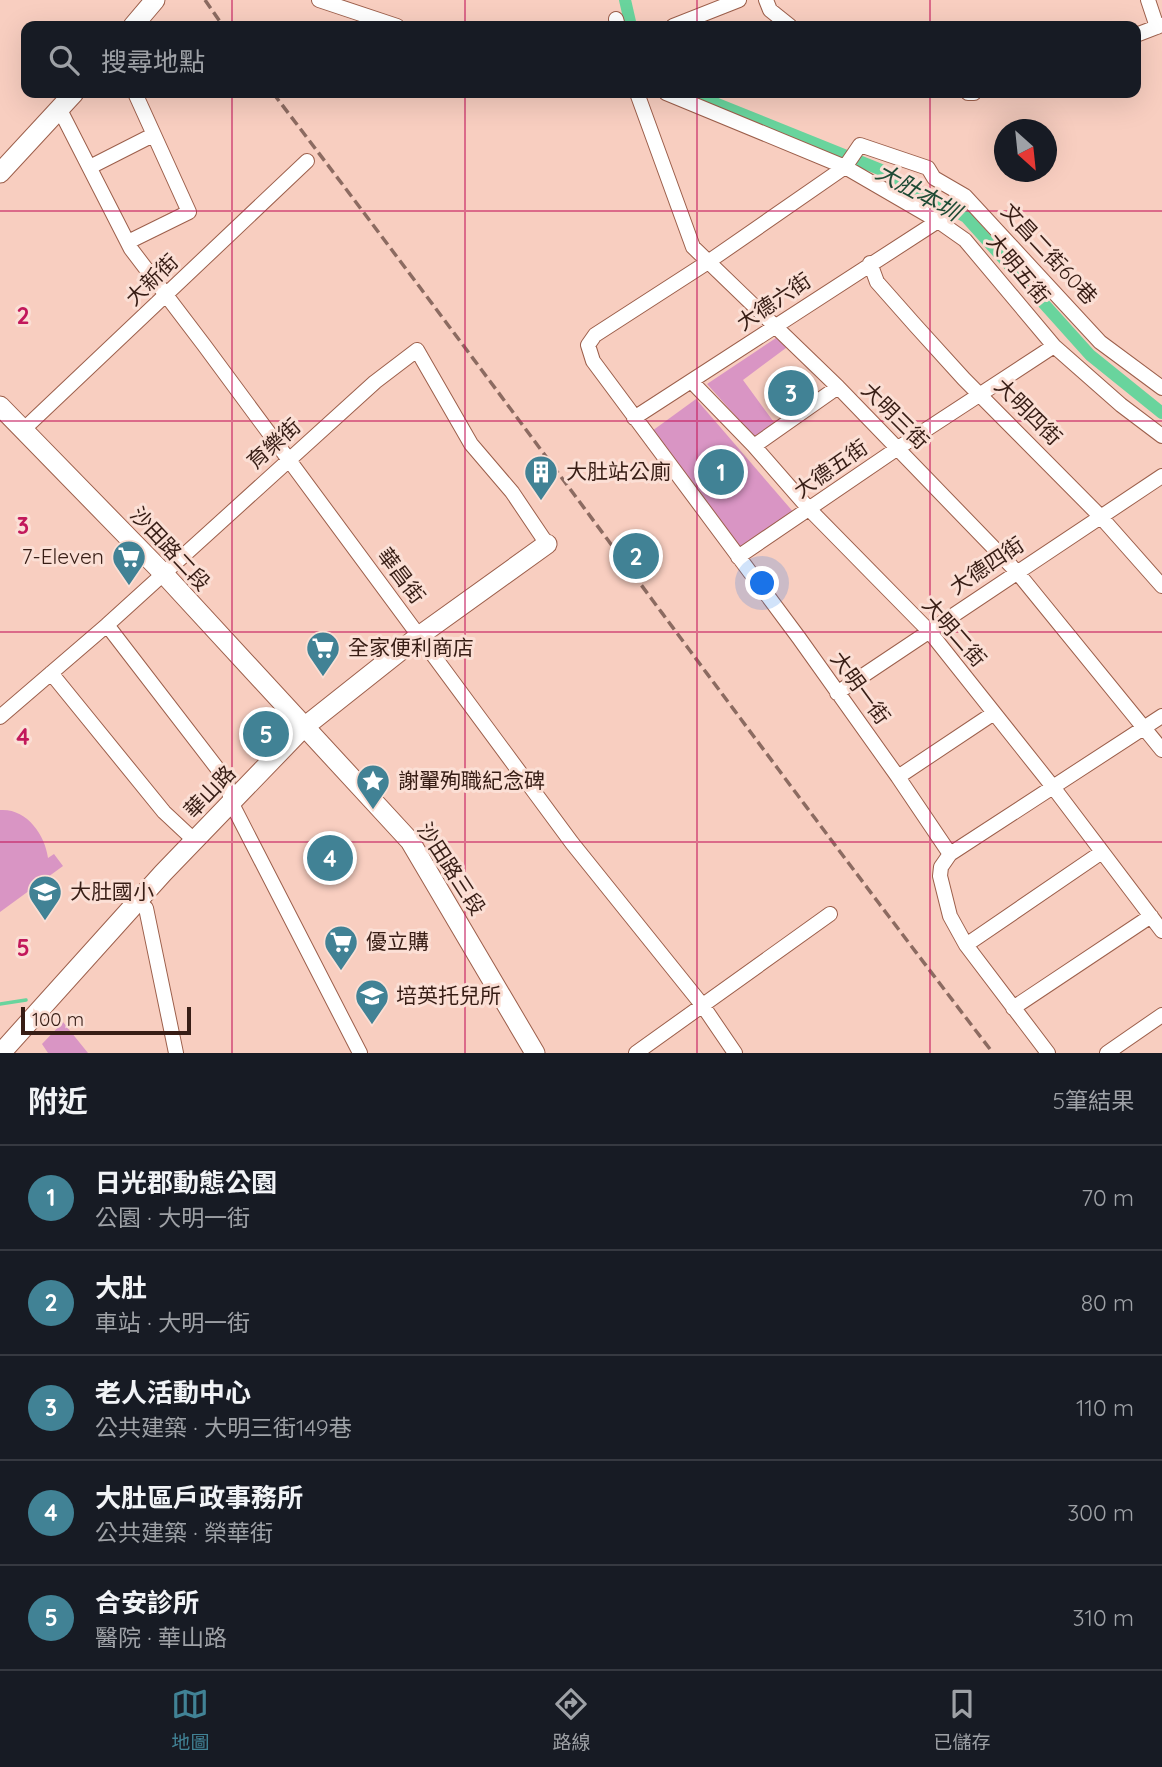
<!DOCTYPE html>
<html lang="zh-TW">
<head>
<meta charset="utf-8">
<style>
	body { margin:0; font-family:Quicksand,"Noto Sans TC",sans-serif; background:#20242c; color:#f1f3f6 }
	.compass { position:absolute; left:994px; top:119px; width:63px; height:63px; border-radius:50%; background:#171b24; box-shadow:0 7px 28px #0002; rotate:153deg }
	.scale { position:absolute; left:21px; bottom:18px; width:170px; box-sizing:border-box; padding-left:7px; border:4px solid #371d15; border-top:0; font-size:19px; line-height:24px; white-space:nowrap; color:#371d15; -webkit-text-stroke:5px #fbdfd5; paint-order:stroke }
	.you { position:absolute; left:763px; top:584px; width:24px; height:24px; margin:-18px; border:5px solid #fff; border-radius:50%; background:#1a73e8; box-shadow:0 0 0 10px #1a73e833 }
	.badge { display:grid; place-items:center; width:46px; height:46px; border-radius:50%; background:#418295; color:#fff; font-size:23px; font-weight:700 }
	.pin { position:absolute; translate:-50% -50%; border:4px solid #fff; box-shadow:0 2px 7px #0006 }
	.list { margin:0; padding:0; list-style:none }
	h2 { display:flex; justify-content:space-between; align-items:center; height:91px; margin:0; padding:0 28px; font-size:30px }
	h2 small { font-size:23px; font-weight:400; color:#9ea1a6 }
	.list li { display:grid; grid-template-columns:46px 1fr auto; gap:21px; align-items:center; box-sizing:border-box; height:105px; padding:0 28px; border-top:2px solid #363941 }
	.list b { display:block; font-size:26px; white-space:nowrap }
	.list p { margin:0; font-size:23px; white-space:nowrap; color:#9ea1a6 }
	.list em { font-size:23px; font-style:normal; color:#9ea1a6 }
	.icon { flex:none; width:38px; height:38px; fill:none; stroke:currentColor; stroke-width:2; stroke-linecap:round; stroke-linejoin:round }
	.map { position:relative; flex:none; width:1162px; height:1053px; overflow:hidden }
	.search { position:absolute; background:#171b24; box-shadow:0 7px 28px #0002; left:21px; right:21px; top:21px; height:77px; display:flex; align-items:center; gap:18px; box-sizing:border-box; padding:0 24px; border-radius:14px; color:#9ea1a6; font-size:26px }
	.sheet { height:616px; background:#171b24 }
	nav { display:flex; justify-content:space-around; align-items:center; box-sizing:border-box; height:98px; border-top:2px solid #363941; background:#171b24; font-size:19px; color:#9ea1a6 }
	nav a { display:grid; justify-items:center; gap:4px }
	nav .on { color:#418295 }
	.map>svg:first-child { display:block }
	.green { fill:#d995c4 }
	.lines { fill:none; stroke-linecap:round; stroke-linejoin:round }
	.stream { stroke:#69d49d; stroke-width:3.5 }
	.canal { stroke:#69d49d; stroke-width:12 }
	.street-casing { stroke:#9c5f4b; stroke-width:16 }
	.secondary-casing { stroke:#9c5f4b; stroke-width:21 }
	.street { stroke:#fff; stroke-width:14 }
	.secondary { stroke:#fff; stroke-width:19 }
	.rail { stroke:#8c6b61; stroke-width:3.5; stroke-dasharray:10 5; stroke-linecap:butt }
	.grid { fill:none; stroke:#c2185b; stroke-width:2; stroke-opacity:0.55 }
	.labels { text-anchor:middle; stroke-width:6; stroke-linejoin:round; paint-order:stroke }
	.street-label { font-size:21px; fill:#371d15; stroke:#fbdfd5 }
	.poi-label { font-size:21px; fill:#371d15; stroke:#fbdfd5; text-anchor:start }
	.water-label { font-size:23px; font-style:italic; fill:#1f4b35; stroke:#fbdfd5 }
	.grid-label { font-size:23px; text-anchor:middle; font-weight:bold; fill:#c2185b; stroke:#fbdfd5; stroke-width:6; stroke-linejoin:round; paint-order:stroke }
</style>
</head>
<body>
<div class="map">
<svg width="1162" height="1053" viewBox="0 0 1162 1053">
	<rect width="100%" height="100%" fill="#f8cec0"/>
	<path class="green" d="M782 334 790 345 743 380 776 425 758 441 707 384Z
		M696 399 795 514 743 551 652 431Z
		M0 810C26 808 45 834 48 858L54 854 63 866 0 912Z
		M63 1022 88 1053H48L42 1044Z"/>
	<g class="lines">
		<path class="stream" d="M0 1004 26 1000"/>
		<path class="canal" d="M625 0 631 26
			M690 93 879 169 966 217 1090 355 1162 413"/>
		<g class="street-casing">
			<path id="street" d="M319 0 397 26
				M766 0 770 10 790 26
				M1148 0 1157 27
				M616 19 618 26
				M673 26 739 0
				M1136 35 1162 25
				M637 93 693 247 838 387 1017 572 1162 750
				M666 93 845 167 938 221 965 240 1054 346 1121 405 1162 436
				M968 93H974
				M59 108 131 249 204 345 572 843 703 1006 735 1053
				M90 167 153 135
				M128 242 189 212 135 93
				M870 263 877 282 915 325 964 379 1100 516 1162 586
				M691 381 754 446 810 510 929 631 1053 787 1162 931
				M634 418 938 221
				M24 429 307 161
				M754 446 838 387
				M738 557 898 448 1054 346
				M107 625 227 781 231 802 360 1053
				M51 673 164 812 195 841
				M837 693 1162 476
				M0 717 107 625 375 382 417 350 471 444 512 492 547 544
				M898 777 994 713
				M950 854 898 777 799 638 593 361 588 345 595 335 708 262 845 167 860 145 928 168 934 178 965 196 1100 342 1162 388
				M146 908 176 1053
				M966 945 1102 852
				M1013 1008 1151 916
				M636 1053 830 914
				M1048 1053 966 945 950 916 940 876 941 867 950 854 1162 716
				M1107 1053 1162 1015"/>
		</g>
		<g class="secondary-casing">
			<path id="secondary" d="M133 26 155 0
				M0 173 74 93
				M0 406 163 573 410 841 535 1053
				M1 1053 163 873 303 728 419 636 547 544"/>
		</g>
		<use href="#street" class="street"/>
		<use href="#secondary" class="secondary"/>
		<path class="rail" d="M205 0 223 26
			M273 93C516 411 749 736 993 1053"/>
	</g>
	<path class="grid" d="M232 0V26M465 0V26M697 0V26M930 0V26M232 93V1053M465 93V1053M697 93V1053M930 93V1053M0 211H1162M0 421H1162M0 632H1162M0 842H1162"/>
	<defs>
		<g id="building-pin" transform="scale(1.75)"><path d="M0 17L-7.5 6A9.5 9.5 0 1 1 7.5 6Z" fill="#418295" stroke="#fbdfd5"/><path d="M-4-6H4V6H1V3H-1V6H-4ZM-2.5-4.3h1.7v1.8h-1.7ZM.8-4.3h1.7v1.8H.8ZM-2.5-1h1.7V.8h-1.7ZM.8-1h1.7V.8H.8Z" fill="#fff"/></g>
		<g id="supermarket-pin" transform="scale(1.75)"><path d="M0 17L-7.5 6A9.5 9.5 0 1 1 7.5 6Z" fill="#418295" stroke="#fbdfd5"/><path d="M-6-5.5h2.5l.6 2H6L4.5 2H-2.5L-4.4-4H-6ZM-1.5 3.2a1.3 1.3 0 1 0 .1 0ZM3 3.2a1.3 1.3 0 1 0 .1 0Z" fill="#fff"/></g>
		<g id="sight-pin" transform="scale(1.75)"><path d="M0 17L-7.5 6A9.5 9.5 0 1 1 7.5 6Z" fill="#418295" stroke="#fbdfd5"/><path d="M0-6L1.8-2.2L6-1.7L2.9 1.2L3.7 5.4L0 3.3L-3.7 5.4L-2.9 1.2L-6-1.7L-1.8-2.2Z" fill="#fff"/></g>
		<g id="school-pin" transform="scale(1.75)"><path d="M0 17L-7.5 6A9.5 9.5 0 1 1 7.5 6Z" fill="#418295" stroke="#fbdfd5"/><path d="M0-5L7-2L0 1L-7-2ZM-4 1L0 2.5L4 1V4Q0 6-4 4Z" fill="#fff"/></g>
	</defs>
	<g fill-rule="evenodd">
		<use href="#building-pin" x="541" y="472"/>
		<use href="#supermarket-pin" x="129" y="557"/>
		<use href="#supermarket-pin" x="323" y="648"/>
		<use href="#sight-pin" x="373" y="781"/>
		<use href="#school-pin" x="45" y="892"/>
		<use href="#supermarket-pin" x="341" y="942"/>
		<use href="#school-pin" x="372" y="996"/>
	</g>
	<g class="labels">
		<g class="street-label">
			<text transform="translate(1049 254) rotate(47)" y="7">文昌二街60巷</text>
			<text transform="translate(1018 269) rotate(50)" y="7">大明五街</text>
			<text transform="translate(152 280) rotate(-44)" y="7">大新街</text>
			<text transform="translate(774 302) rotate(-34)" y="7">大德六街</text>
			<text transform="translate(1028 412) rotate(45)" y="7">大明四街</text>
			<text transform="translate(895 416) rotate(45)" y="7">大明三街</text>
			<text transform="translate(274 444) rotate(-42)" y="7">育樂街</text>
			<text transform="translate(831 469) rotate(-35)" y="7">大德五街</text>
			<text transform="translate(170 549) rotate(47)" y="7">沙田路二段</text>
			<text transform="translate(987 566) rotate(-34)" y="7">大德四街</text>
			<text transform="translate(401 576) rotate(53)" y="7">華昌街</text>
			<text transform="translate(954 632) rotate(49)" y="7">大明二街</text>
			<text transform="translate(860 688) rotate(54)" y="7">大明一街</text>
			<text transform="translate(210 792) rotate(-46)" y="7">華山路</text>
			<text transform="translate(451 869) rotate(57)" y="7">沙田路三段</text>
		</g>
		<g class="poi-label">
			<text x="566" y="479">大肚站公廁</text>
			<text x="104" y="564" text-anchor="end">7-Eleven</text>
			<text x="348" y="655">全家便利商店</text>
			<text x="398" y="788">謝翬殉職紀念碑</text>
			<text x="70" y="899">大肚國小</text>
			<text x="366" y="949">優立購</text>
			<text x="396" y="1003">培英托兒所</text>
		</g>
		<g class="water-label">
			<text transform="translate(918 192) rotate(29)" y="8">大肚本圳</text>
		</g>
	</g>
	<g class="grid-label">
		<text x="23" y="324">2</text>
		<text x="23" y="534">3</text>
		<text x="23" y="745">4</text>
		<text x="23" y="956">5</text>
	</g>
</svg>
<svg class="compass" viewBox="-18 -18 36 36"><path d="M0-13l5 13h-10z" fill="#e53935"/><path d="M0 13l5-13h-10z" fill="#9ea1a6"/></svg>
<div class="scale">100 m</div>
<div class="you"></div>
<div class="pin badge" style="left:721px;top:472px">1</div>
<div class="pin badge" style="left:636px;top:556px">2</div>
<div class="pin badge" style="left:791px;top:393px">3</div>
<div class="pin badge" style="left:330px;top:858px">4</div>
<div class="pin badge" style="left:266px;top:734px">5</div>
<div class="search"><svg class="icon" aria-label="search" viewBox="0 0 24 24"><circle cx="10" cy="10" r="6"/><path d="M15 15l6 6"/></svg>搜尋地點</div>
</div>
<section class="sheet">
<h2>附近<small>5筆結果</small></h2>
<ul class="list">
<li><span class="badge">1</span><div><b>日光郡動態公園</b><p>公園 · 大明一街</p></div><em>70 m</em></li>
<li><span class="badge">2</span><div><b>大肚</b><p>車站 · 大明一街</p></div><em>80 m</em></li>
<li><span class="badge">3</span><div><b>老人活動中心</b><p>公共建築 · 大明三街149巷</p></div><em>110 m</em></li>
<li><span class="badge">4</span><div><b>大肚區戶政事務所</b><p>公共建築 · 榮華街</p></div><em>300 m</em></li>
<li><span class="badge">5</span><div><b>合安診所</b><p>醫院 · 華山路</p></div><em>310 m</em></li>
</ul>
</section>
<nav>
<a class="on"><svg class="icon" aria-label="map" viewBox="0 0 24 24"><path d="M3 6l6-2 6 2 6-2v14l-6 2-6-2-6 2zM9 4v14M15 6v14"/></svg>地圖</a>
<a><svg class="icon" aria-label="directions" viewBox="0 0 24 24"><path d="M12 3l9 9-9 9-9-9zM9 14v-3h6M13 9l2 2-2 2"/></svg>路線</a>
<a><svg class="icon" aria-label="saved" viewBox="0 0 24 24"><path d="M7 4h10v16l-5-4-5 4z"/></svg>已儲存</a>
</nav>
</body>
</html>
